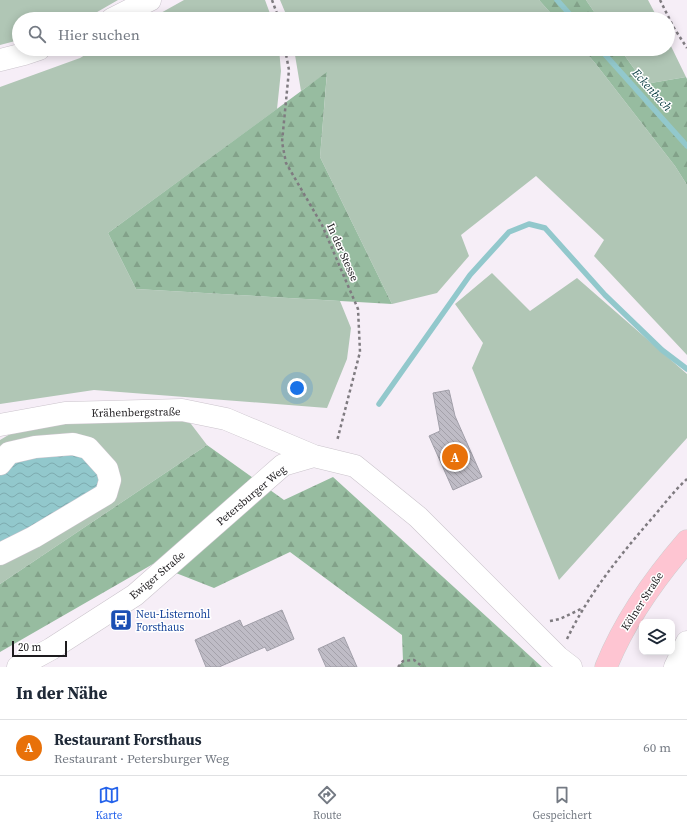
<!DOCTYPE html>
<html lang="de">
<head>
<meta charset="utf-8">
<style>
	body { margin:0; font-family:"Source Serif 4",serif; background:#f2f2f3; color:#1f2937 }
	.controls { position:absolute; right:12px; bottom:12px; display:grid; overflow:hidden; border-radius:8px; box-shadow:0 2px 10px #0003 }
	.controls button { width:36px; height:36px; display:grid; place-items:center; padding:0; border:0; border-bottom:1px solid #e0e1e3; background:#fff; color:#1f2937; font:20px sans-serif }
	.scale { position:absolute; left:12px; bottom:10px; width:55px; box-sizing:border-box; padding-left:4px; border:2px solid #1d1b1e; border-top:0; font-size:11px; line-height:14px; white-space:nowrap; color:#1d1b1e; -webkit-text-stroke:3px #fff; paint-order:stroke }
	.you { position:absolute; left:297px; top:388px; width:14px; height:14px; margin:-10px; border:3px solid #fff; border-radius:50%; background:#1a73e8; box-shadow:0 0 0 6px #1a73e833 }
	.badge { display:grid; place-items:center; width:26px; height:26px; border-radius:50%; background:#2563eb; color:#fff; font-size:13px; font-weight:700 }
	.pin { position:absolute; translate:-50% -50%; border:2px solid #fff; box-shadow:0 1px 4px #0006 }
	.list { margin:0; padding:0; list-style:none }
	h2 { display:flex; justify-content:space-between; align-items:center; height:52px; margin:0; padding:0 16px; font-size:17px }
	h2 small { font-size:13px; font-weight:400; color:#747a83 }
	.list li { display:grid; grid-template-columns:26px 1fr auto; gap:12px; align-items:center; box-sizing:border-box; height:56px; padding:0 16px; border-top:1px solid #e0e1e3 }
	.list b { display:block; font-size:15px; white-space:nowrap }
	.list p { margin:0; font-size:13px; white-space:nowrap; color:#747a83 }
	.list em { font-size:13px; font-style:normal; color:#747a83 }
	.icon { flex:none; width:22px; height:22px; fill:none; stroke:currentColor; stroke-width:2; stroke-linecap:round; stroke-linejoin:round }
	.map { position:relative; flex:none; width:687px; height:667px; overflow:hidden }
	.search { position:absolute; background:#fff; box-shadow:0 2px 10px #0003; left:12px; right:12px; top:12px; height:44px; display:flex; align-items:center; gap:10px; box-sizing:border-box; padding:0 14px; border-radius:22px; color:#747a83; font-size:15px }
	.sheet { height:108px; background:#fff }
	nav { display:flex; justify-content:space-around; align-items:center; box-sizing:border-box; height:56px; border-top:1px solid #e0e1e3; background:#fff; font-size:11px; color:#747a83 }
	nav a { display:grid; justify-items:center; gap:2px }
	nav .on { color:#2563eb }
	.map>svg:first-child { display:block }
	.green { fill:#b0c6b5 }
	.forest { fill:url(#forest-firs) }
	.water { fill:url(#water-waves) }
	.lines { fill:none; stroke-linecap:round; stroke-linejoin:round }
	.stream { stroke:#92c8cc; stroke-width:5.5 }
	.building { fill:url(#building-back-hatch); stroke:#a19fa9 }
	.minor-casing { stroke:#cbc4cc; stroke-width:23 }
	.major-casing { stroke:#cdcdce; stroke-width:23 }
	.path { stroke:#7f7b80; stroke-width:2.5; stroke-dasharray:3 3; stroke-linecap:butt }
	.minor { stroke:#fff; stroke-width:22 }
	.major { stroke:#fec5d2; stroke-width:22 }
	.labels { text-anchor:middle; stroke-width:3; stroke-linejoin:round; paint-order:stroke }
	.street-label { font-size:11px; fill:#1d1b1e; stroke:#fff }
	.transit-label { font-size:11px; fill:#164399; stroke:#fff; text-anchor:start }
	.water-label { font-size:12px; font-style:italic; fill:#124347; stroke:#fff }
</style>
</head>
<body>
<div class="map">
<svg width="687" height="667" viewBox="0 0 687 667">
	<defs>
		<pattern id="forest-firs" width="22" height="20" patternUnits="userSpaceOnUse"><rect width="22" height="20" fill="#97bca0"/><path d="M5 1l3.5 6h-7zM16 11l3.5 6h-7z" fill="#82a189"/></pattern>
		<pattern id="water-waves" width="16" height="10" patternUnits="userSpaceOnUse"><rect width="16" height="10" fill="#92c8cc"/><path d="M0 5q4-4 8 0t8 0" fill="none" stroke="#7dabaf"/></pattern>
		<pattern id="building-back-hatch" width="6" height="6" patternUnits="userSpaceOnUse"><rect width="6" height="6" fill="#bfbcc6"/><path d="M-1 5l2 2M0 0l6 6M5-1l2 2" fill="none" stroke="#a4a1aa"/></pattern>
	</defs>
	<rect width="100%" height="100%" fill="#f6eef7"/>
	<path class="green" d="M0 0H118L85 19H19V40L0 45Z
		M184 0H265L272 19H150Z
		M280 0H539L556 19H288Z
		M586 0H648L658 19H599Z
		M668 40 686 77 645 84 620 49H668Z
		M95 49H279L281 71 277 109 108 233 136 289 340 301 351 328 347 359 327 408 94 390 0 404V87L80 58Z
		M294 49H583L595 63 675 166 687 185V355L594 256 604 240 536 176 461 235 469 256 437 293 392 304 320 157 327 73 301 91Z
		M492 273 530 311 577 278 687 374V438L559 580 472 368 483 343 455 304Z
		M86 419 188 420 207 445 0 584V440L17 430Z"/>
	<path class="forest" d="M539 0H586L599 19H556Z
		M583 49H620L645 84 686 77 687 79V185L675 166 595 63Z
		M327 72 320 157 392 304 136 289 108 233Z
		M207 445 284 500 333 477 542 667H398L403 661 402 635 290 552 214 588 153 564 0 652V584Z"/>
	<path class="water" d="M83 451 106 484 0 550V472L11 458Z"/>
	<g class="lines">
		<path class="stream" d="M557 0 574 19
			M600 49 687 146
			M379 404 470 275 509 232 529 224 545 228 605 295 662 350 687 369"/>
	</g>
	<path class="building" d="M449 390 455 416 482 477 453 490 429 436 440 431 433 393Z
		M282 610 294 639 267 651 265 647 219 667H206L195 640 240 620 243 627Z
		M344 637 357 667H326L318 649Z"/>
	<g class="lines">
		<g class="minor-casing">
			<path id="minor" d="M112 19 150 0
				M0 60 24 54 39 49
				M0 425 65 413 182 410 226 419 314 456 355 466 418 517 558 657 571 667
				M0 464 9 453 35 447 73 444 88 448 107 469 110 480 106 494 34 537 0 554
				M18 667 51 649 135 595 283 465 314 456
				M675 667 687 642"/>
		</g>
		<g class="major-casing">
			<path id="major" d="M606 667C625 620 654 579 687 541"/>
		</g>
		<path class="path" d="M272 0 279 19
			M660 0 674 28 687 48
			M285 49 289 70 282 142 286 163 322 225 358 309 360 352 337 441
			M550 621 560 619 583 608
			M567 639C589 593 621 554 654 516 665 503 675 490 687 479
			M398 667 403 661 414 660 423 667"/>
		<use href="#minor" class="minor"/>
		<use href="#major" class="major"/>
	</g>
	<defs>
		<g id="bus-square" transform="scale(1.15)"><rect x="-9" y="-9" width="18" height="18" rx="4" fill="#1a4fb4" stroke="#fff"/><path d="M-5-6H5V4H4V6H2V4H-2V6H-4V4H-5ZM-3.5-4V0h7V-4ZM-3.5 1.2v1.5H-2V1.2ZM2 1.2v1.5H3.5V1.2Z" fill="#fff"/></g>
	</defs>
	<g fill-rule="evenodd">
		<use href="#bus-square" x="121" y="620"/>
	</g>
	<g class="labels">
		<g class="street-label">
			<text transform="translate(343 252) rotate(66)" y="4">In der Stesse</text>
			<text transform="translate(136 412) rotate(-1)" y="4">Krähenbergstraße</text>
			<text transform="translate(251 495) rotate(-40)" y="4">Petersburger Weg</text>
			<text transform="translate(157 575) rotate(-40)" y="4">Ewiger Straße</text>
			<text transform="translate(642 601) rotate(-57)" y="4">Kölner Straße</text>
		</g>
		<g class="transit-label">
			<text x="136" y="618">Neu-Listernohl<tspan x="136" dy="13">Forsthaus</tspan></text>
		</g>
		<g class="water-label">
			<text transform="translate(652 90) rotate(48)" y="4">Eckenbach</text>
		</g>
	</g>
</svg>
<div class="controls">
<button><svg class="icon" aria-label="layers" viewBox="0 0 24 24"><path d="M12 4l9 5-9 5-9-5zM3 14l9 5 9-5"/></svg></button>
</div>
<div class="scale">20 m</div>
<div class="you"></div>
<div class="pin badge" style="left:455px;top:457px;background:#e8710a">A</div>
<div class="search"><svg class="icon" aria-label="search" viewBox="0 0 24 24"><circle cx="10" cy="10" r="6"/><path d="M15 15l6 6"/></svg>Hier suchen</div>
</div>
<section class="sheet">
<h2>In der Nähe<small></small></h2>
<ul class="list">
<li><span class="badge" style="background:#e8710a">A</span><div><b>Restaurant Forsthaus</b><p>Restaurant · Petersburger Weg</p></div><em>60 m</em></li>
</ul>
</section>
<nav>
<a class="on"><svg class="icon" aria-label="map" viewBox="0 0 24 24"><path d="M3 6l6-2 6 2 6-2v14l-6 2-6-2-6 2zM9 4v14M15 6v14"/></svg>Karte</a>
<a><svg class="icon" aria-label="directions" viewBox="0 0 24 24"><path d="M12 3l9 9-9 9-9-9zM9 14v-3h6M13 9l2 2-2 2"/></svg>Route</a>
<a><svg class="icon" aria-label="saved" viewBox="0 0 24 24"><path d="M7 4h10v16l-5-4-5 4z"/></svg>Gespeichert</a>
</nav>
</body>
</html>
